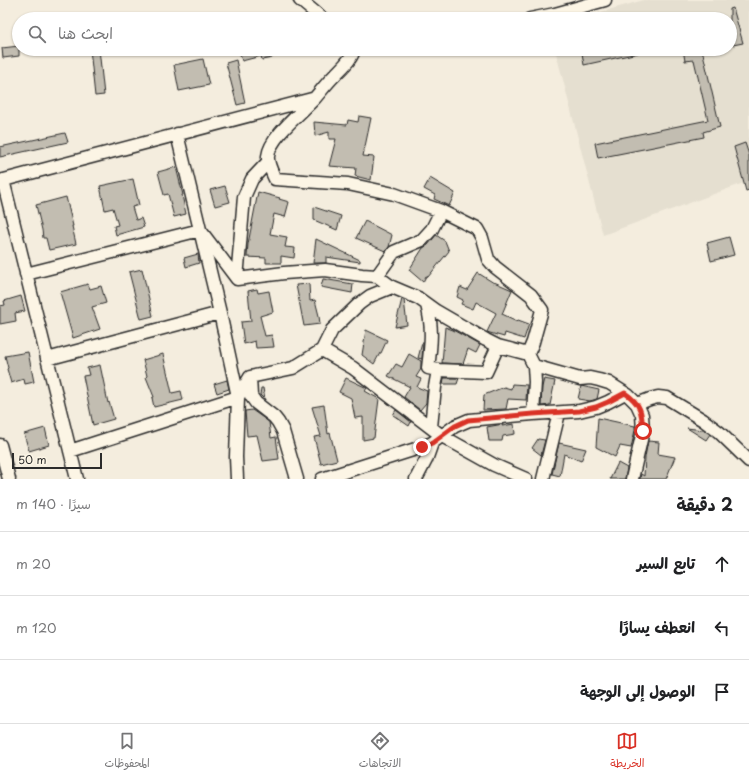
<!DOCTYPE html>
<html lang="ar">
<head>
<meta charset="utf-8">
<style>
	body { margin:0; font-family:"Playpen Sans","Playpen Sans Arabic",sans-serif; background:#f6f6f6; color:#202124; direction:rtl }
	.scale { position:absolute; left:12px; bottom:10px; width:90px; box-sizing:border-box; padding-left:4px; border:2px solid #2b2b2b; border-top:0; font-size:11px; line-height:14px; white-space:nowrap; color:#2b2b2b; -webkit-text-stroke:3px #fcf5e5; paint-order:stroke }
	.stop { position:absolute; width:12px; height:12px; margin:-9px; border:3px solid #d93025; border-radius:50%; background:#fff }
	.stop.end { background:#d93025; border-color:#fff; box-shadow:0 1px 4px #0008 }
	.list { margin:0; padding:0; list-style:none }
	h2 { display:flex; justify-content:space-between; align-items:center; height:52px; margin:0; padding:0 16px; font-size:17px }
	h2 small { font-size:13px; font-weight:400; color:#757577 }
	.list li { display:grid; grid-template-columns:26px 1fr auto; gap:12px; align-items:center; box-sizing:border-box; height:64px; padding:0 16px; border-top:1px solid #e0e0e0 }
	.list b { display:block; font-size:15px; white-space:nowrap }
	.list em { font-size:13px; font-style:normal; color:#757577 }
	.icon { flex:none; width:22px; height:22px; fill:none; stroke:currentColor; stroke-width:2; stroke-linecap:round; stroke-linejoin:round }
	.map { position:relative; flex:none; width:749px; height:479px; overflow:hidden; direction:ltr }
	.search { position:absolute; background:#fff; box-shadow:0 1px 3px #0004; left:12px; right:12px; top:12px; height:44px; display:flex; align-items:center; gap:10px; box-sizing:border-box; padding:0 14px; border-radius:22px; color:#757577; font-size:15px }
	.sheet { height:244px; background:#fff }
	nav { display:flex; justify-content:space-around; align-items:center; box-sizing:border-box; height:56px; border-top:1px solid #e0e0e0; background:#fff; font-size:11px; color:#757577 }
	nav a { display:grid; justify-items:center; gap:2px }
	nav .on { color:#d93025 }
	.map>svg:first-child { display:block }
	.built { fill:#e5dfd0 }
	.building { fill:#c2bdb1; stroke:#2b2b2b }
	.lines { fill:none; stroke-linecap:round; stroke-linejoin:round }
	.minor-casing { stroke:#2b2b2b; stroke-width:15 }
	.minor { stroke:#fcf5e5; stroke-width:12 }
	.route { stroke:#d93025; stroke-width:5 }
</style>
</head>
<body>
<div class="map">
<svg width="749" height="479" viewBox="0 0 749 479">
	<rect width="100%" height="100%" fill="#f4edde"/>
	<filter id="ink" filterUnits="userSpaceOnUse"><feTurbulence type="fractalNoise" baseFrequency=".025" numOctaves="2"/><feDisplacementMap in="SourceGraphic" scale="8" xChannelSelector="R" yChannelSelector="G"/><feConvolveMatrix kernelMatrix="1 2 1 2 8 2 1 2 1" color-interpolation-filters="sRGB"/></filter>
	<g filter="url(#ink)">
		<path class="built" d="M644 0H749V181L603 235 555 49H730V19H576Z"/>
		<path class="building" d="M733 8 743 43 733 45 730 34V9Z
			M19 46V56L3 58 2 48Z
			M90 49H99L104 95 95 96Z
			M248 49H274L275 53 271 54 272 58 262 60 261 56 242 61 239 51Z
			M599 49H638V53L584 65 582 53Z
			M683 49H702L720 127 703 132 704 137 598 158 595 143 708 120 694 60 685 61Z
			M203 59 209 85 179 91 174 65Z
			M236 60 245 103 237 105 226 63Z
			M359 116 371 118 363 156 374 157 371 180 355 176 356 168 329 166 336 139H329V132L315 136 314 122 347 125 348 120 358 122Z
			M65 133 68 142 0 157V147Z
			M745 143 749 155V190L746 191 734 147Z
			M176 167 183 195H182L186 214 174 217 168 194 164 195 158 172Z
			M430 178 455 193 449 206 434 199 435 195 424 189Z
			M133 179 139 205 132 207 136 220 141 218 144 227 116 235 114 226 118 225 113 208 105 210 100 186Z
			M225 186 230 202 215 206 210 190Z
			M258 192 280 198 279 199 289 202 285 217 274 214 270 234 287 237 285 247 295 248 294 258 281 256V263H266V258L247 257 248 244Z
			M66 197 73 226H72L76 244 49 250 46 238H43L42 230 36 205Z
			M314 207 341 216 337 230 314 220Z
			M365 221 392 235 389 247 385 251 356 238Z
			M436 235 445 241 449 251 428 277 426 276 423 282 409 270 423 248 428 245Z
			M729 237 734 255 711 261 707 243Z
			M316 239 360 260V262L326 257V263H313Z
			M198 254 199 263 186 267 184 258Z
			M142 269 153 316 141 319 129 272Z
			M478 273 494 283V282L512 290 502 314 517 321 518 320 529 324 524 339 505 333 504 337 490 333 487 332 496 313 476 302 473 309 461 304 463 300 457 297 460 287 467 290Z
			M323 279 353 284 352 293 321 287Z
			M88 284 90 289 101 286 106 303 92 307 100 329 73 338 60 292Z
			M309 284 310 301 315 300 319 316 320 324 304 326 296 285Z
			M257 289 258 293 269 291 273 312 260 316 265 336 272 335 274 347 256 348 255 341 244 344 241 322 251 321 248 291Z
			M21 296 25 311 15 313 16 321 0 324V306L5 305 4 301Z
			M402 299 404 300 407 325 395 327Z
			M445 327 453 330 480 345 476 353 468 349 463 364 442 363Z
			M366 330 387 340 381 353H380L374 364 362 355Z
			M422 343H423L422 359 418 358Z
			M28 352 34 382 25 384 24 379 11 383 7 369 8 368 5 356Z
			M163 354 172 393 181 391 183 400 154 407 152 398 154 397 146 377 147 376 143 360Z
			M409 354 421 361V369L416 377 421 379 417 387 427 391 426 403 420 410 404 397 410 387 388 376 396 364 402 367Z
			M100 365 108 403 109 402 114 419 93 425 83 376 89 375 87 368Z
			M346 378 367 388 365 391 379 399 374 438 363 440V417L355 418 351 398 339 392Z
			M444 378H459L457 384H443Z
			M544 379 555 381 550 405 541 406 542 387Z
			M227 380 229 389 217 393 214 384Z
			M512 384 527 385 526 400 508 399 506 409 483 410 484 395 504 387 511 389Z
			M581 386 599 390 597 399 590 401 578 399Z
			M261 388H263L265 400 260 395Z
			M324 405 328 434 330 433 337 460 321 464 314 437 321 436 312 407Z
			M252 410 269 422 271 438 276 437 279 459 263 461 257 435 247 436 245 411Z
			M396 410 411 422 409 426 393 415Z
			M598 418 635 426V430L631 448 620 446 615 457 596 447Z
			M503 424 502 426 514 424 515 434 503 436 502 441H489L487 427Z
			M45 428 49 445 29 451 24 434Z
			M687 428 703 430 710 434 706 440Z
			M538 439 545 440 541 455 532 448Z
			M648 441 659 442 658 454 675 457 666 479H640L641 474 644 476 645 457Z
			M559 443 586 449 581 461 564 454 560 476 552 474Z
			M618 463 627 468 625 479H610Z"/>
		<g class="lines">
			<g class="minor-casing">
				<path id="minor" d="M300 0 323 19
					M530 19 555 14 605 0
					M354 49C352 60 341 68 334 76 327 83 321 91 314 99 301 113 270 137 268 156 267 163 272 172 275 179L348 184 394 194 441 211 477 229 482 238 488 259 495 267 531 295 542 310 533 342 528 354 534 366 535 382 533 414
					M177 134 220 313 238 397 236 457 237 479
					M3 180 77 479
					M0 181 312 99
					M26 274 200 230 237 279 284 273 325 270 362 275 377 276 392 287 418 298 436 311 486 340 498 346 528 354
					M377 276 394 252 422 240 432 229 441 211
					M237 279 244 197 252 179 268 162
					M427 305C433 327 431 345 428 368L438 370 486 372 498 346
					M322 350 353 368 442 436 494 465 526 479
					M47 359 220 313
					M534 366 580 379 590 378 599 380 609 383 628 395 637 404 642 415 643 431 632 479
					M250 377 251 396 256 403 274 417 278 422 283 431 297 479
					M637 404 650 399 658 397 667 398 703 420 719 432 749 461
					M431 427 435 387 438 370
					M0 445 9 479
					M70 451 238 397 250 377 293 368 322 350 332 330 359 304 370 296 392 287
					M322 479 422 447 432 443 455 426 469 420 533 414 579 411 596 407 608 402 625 393
					M416 479 426 460 432 443
					M543 479 559 413"/>
			</g>
			<use href="#minor" class="minor"/>
		</g>
	</g>
	<g class="lines" filter="url(#ink)">
		<path class="route" d="M422 447 432 443 455 426 468 420 533 414 579 411 596 407 608 402 625 393C641 404 642 412 643 431"/>
	</g>
</svg>
<div class="scale">50 m</div>
<div class="stop" style="left:643px;top:431px"></div>
<div class="stop end" style="left:422px;top:447px"></div>
<div class="search"><svg class="icon" aria-label="search" viewBox="0 0 24 24"><circle cx="10" cy="10" r="6"/><path d="M15 15l6 6"/></svg>ابحث هنا</div>
</div>
<section class="sheet">
<h2>2 دقيقة<small>سيرًا · 140 m</small></h2>
<ul class="list">
<li><svg class="icon" aria-label="ahead" viewBox="0 0 24 24"><path d="M12 20V5M6 11l6-6 6 6"/></svg><div><b>تابع السير</b></div><em>20 m</em></li>
<li><svg class="icon" aria-label="left" viewBox="0 0 24 24"><path d="M17 20v-9H6M10 6l-5 5 5 5"/></svg><div><b>انعطف يسارًا</b></div><em>120 m</em></li>
<li><svg class="icon" aria-label="arrive" viewBox="0 0 24 24"><path d="M6 21V4h12l-3 4 3 4H6"/></svg><div><b>الوصول إلى الوجهة</b></div></li>
</ul>
</section>
<nav>
<a class="on"><svg class="icon" aria-label="map" viewBox="0 0 24 24"><path d="M3 6l6-2 6 2 6-2v14l-6 2-6-2-6 2zM9 4v14M15 6v14"/></svg>الخريطة</a>
<a><svg class="icon" aria-label="directions" viewBox="0 0 24 24"><path d="M12 3l9 9-9 9-9-9zM9 14v-3h6M13 9l2 2-2 2"/></svg>الاتجاهات</a>
<a><svg class="icon" aria-label="saved" viewBox="0 0 24 24"><path d="M7 4h10v16l-5-4-5 4z"/></svg>المحفوظات</a>
</nav>
</body>
</html>
